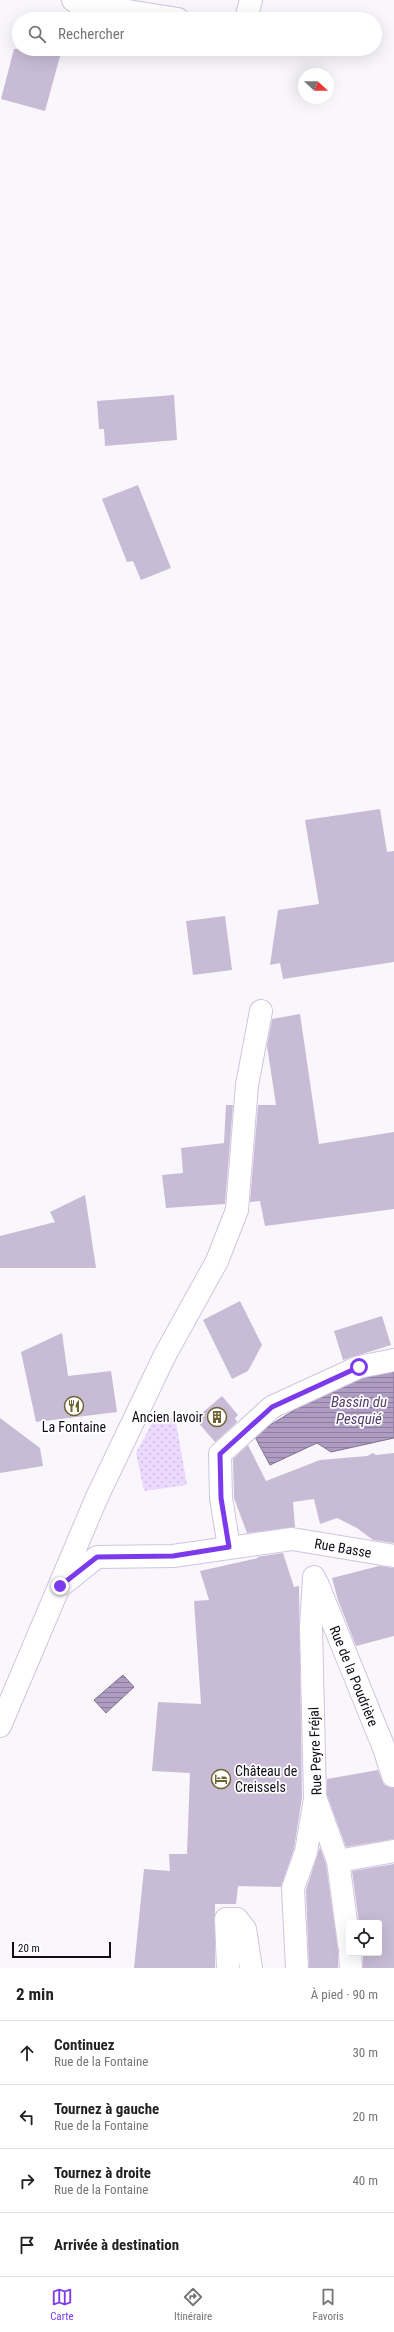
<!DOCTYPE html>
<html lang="fr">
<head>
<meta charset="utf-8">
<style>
	body { margin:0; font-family:"Roboto Condensed",sans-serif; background:#f6f6f6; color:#222 }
	.controls { position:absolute; right:12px; bottom:12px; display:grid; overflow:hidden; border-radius:4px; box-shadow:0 4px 16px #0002 }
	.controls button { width:36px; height:36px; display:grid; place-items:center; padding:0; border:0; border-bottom:1px solid #e0e0e0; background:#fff; color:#222; font:20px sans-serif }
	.compass { position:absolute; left:298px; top:68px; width:36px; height:36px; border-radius:50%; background:#fff; box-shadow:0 4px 16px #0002; rotate:111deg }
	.scale { position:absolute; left:12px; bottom:10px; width:99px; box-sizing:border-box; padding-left:4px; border:2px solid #110c15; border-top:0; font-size:11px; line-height:14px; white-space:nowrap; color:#110c15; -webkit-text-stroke:3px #fff; paint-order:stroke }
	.stop { position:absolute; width:12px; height:12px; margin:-9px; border:3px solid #7c3aed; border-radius:50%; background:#fff }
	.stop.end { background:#7c3aed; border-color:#fff; box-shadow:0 1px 4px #0008 }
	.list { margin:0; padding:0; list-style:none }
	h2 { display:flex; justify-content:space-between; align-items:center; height:52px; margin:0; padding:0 16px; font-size:17px }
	h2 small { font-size:13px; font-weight:400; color:#767676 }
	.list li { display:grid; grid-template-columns:26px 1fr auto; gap:12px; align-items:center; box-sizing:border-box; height:64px; padding:0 16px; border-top:1px solid #e0e0e0 }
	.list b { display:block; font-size:15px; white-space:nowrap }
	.list p { margin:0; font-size:13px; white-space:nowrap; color:#767676 }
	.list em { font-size:13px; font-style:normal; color:#767676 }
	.icon { flex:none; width:22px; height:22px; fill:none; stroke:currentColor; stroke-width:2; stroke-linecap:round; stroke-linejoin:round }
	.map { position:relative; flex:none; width:394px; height:1968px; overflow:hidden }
	.search { position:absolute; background:#fff; box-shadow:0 4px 16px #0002; left:12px; right:12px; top:12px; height:44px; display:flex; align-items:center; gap:10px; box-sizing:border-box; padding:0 14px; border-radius:22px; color:#767676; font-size:15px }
	.sheet { height:308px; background:#fff }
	nav { display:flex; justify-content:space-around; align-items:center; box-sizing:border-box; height:56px; border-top:1px solid #e0e0e0; background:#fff; font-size:11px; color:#767676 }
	nav a { display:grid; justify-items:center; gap:2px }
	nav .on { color:#7c3aed }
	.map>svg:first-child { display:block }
	.park { fill:url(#park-dots) }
	.water { fill:url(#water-rules); stroke:#80718f }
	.building { fill:#c8bbd6 }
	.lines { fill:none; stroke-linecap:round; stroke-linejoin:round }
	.minor-casing { stroke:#d1c4e0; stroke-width:24 }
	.minor { stroke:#fff; stroke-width:22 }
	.route { stroke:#7c3aed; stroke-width:5 }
	.labels { text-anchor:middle; stroke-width:3.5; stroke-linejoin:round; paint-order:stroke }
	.poi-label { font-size:14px; fill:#110c15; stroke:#fff; text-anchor:end }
	.street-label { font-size:14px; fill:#110c15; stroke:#fff }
	.water-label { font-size:15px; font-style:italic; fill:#563b6f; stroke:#fff }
</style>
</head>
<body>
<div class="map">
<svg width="394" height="1968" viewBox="0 0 394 1968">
	<defs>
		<pattern id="park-dots" width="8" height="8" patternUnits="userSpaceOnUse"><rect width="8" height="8" fill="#ebd9ff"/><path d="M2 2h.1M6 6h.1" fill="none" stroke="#c8b9da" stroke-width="1.8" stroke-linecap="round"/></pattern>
		<pattern id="water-rules" width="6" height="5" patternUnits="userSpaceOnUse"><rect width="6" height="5" fill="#af9cc3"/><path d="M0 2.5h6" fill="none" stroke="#8d7e9d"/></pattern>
	</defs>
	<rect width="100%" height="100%" fill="#f9f6fc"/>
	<path class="park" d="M175 1417 187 1485 144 1491 136 1453 152 1423Z"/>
	<path class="water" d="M394 1371V1438L331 1452 317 1443 270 1465 254 1435 345 1379Z
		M123 1675 134 1687 106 1713 94 1700Z"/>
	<path class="building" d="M14 49H62L45 111 1 99Z
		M174 395 177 440 105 446 104 429H99L97 401Z
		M138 485 171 568 141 580 133 561 127 562 102 499Z
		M380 809 387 852 394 851V962L283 979 280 963 270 965 278 910 319 904 305 820Z
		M225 916 232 970 193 975 186 921Z
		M300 1014 319 1144 394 1132V1209L265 1226 260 1201 250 1202 258 1105H276L267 1046 272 1019Z
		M226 1105H233L225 1204 166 1208 162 1175 183 1173 181 1148 224 1143Z
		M85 1195 96 1268H0V1236L55 1222 50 1212Z
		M240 1301 262 1345 248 1371 232 1379 203 1320Z
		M382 1316 391 1345 343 1360 334 1331Z
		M62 1333 68 1376 111 1371 117 1412 36 1422 21 1352Z
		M222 1396 238 1415 235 1418 237 1422 215 1442 195 1419Z
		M0 1418 40 1448 43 1466 0 1473Z
		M248 1445 266 1481 320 1460 367 1456 373 1453 376 1455 394 1453V1543L373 1540 357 1528 337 1518 320 1524 314 1499 293 1502 295 1527 247 1533 234 1498 233 1459Z
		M283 1553 294 1587 299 1586 302 1797 294 1849 281 1887 238 1886 236 1904H215V1968H134L144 1869 170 1871 169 1854H187L190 1773 152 1771 158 1702 201 1704 194 1601 209 1600 200 1571 258 1558 257 1557Z
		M379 1566 394 1568V1636L356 1646 338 1600 332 1578Z
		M378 1770 384 1785 394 1788V1839L346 1847 327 1795V1779Z
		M320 1847 326 1864 338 1950V1968H309L306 1890Z
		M394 1864V1968H363V1953H379V1923H359L352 1871Z"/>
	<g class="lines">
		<g class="minor-casing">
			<path id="minor" d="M73 0 77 3 178 19
				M246 19 251 0
				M229 1547 221 1498 220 1454 272 1407 359 1367 394 1360
				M314 1577 311 1628 315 1797 338 1861 349 1944
				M317 1583 384 1748 393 1776
				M62 1585 97 1557 173 1556 292 1539 394 1556
				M0 1726 97 1497 165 1355 217 1261 237 1210 247 1085 261 1011
				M338 1861 394 1851
				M350 1953 351 1968
				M228 1968 226 1919H237L245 1929 251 1968
				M297 1968 293 1888 306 1852 315 1798"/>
		</g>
		<use href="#minor" class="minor"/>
	</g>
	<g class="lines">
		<path class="route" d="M60 1586 97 1557 173 1556 229 1547 221 1498 220 1454 272 1407 359 1367"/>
	</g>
	<defs>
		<g id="restaurant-ring" transform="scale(1)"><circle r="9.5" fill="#fff" stroke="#6e6330" stroke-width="1.5"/><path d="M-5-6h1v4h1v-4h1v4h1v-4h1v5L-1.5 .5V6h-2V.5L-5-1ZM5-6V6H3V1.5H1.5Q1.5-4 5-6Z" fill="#6e6330"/></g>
		<g id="building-ring" transform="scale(1)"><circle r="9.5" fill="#fff" stroke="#6e6330" stroke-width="1.5"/><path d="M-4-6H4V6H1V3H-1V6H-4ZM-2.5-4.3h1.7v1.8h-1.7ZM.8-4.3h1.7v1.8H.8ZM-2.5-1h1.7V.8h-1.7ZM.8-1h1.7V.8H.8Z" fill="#6e6330"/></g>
		<g id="hotel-ring" transform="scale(1)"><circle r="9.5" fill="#fff" stroke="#6e6330" stroke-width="1.5"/><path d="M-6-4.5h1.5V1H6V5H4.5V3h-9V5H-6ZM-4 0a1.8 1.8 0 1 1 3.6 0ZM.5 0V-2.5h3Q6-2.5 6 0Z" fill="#6e6330"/></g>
	</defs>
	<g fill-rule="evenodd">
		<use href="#restaurant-ring" x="74" y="1406"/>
		<use href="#building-ring" x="217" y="1417"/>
		<use href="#hotel-ring" x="221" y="1779"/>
	</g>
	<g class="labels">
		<g class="poi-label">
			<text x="203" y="1422">Ancien lavoir</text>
			<text x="74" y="1432" text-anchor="middle">La Fontaine</text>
			<text x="235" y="1776" text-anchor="start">Château de<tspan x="235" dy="16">Creissels</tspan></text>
		</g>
		<g class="street-label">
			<text transform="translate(343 1548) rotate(10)" y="5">Rue Basse</text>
			<text transform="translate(354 1676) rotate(68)" y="5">Rue de la Poudrière</text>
			<text transform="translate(315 1751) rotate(-92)" y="5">Rue Peyre Fréjal</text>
		</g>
		<g class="water-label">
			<text x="359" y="1407">Bassin du<tspan x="359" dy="17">Pesquié</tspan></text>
		</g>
	</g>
</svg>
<div class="controls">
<button><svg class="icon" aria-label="locate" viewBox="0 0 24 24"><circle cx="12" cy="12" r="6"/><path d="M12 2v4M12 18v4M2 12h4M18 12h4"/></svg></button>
</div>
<svg class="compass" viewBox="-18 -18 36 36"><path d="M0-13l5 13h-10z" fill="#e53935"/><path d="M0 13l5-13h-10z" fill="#767676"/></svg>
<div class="scale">20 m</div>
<div class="stop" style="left:359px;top:1367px"></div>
<div class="stop end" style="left:60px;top:1586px"></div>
<div class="search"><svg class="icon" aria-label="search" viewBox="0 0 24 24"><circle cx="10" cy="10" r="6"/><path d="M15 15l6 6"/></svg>Rechercher</div>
</div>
<section class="sheet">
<h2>2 min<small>À pied · 90 m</small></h2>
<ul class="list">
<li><svg class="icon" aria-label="ahead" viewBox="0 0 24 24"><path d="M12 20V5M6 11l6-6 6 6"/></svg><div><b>Continuez</b><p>Rue de la Fontaine</p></div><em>30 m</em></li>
<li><svg class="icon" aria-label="left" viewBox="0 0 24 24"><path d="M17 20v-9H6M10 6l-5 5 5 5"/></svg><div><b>Tournez à gauche</b><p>Rue de la Fontaine</p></div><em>20 m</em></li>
<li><svg class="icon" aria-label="right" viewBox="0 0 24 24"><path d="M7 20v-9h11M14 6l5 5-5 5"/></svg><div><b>Tournez à droite</b><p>Rue de la Fontaine</p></div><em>40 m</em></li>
<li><svg class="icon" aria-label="arrive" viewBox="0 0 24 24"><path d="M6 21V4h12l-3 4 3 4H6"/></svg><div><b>Arrivée à destination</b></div></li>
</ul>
</section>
<nav>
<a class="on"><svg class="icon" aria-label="map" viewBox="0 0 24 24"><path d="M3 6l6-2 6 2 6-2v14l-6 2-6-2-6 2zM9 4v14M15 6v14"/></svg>Carte</a>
<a><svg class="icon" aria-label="directions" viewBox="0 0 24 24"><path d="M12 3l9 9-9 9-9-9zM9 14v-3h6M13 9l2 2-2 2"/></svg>Itinéraire</a>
<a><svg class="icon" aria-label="saved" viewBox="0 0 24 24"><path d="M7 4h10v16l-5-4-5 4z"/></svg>Favoris</a>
</nav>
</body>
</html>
